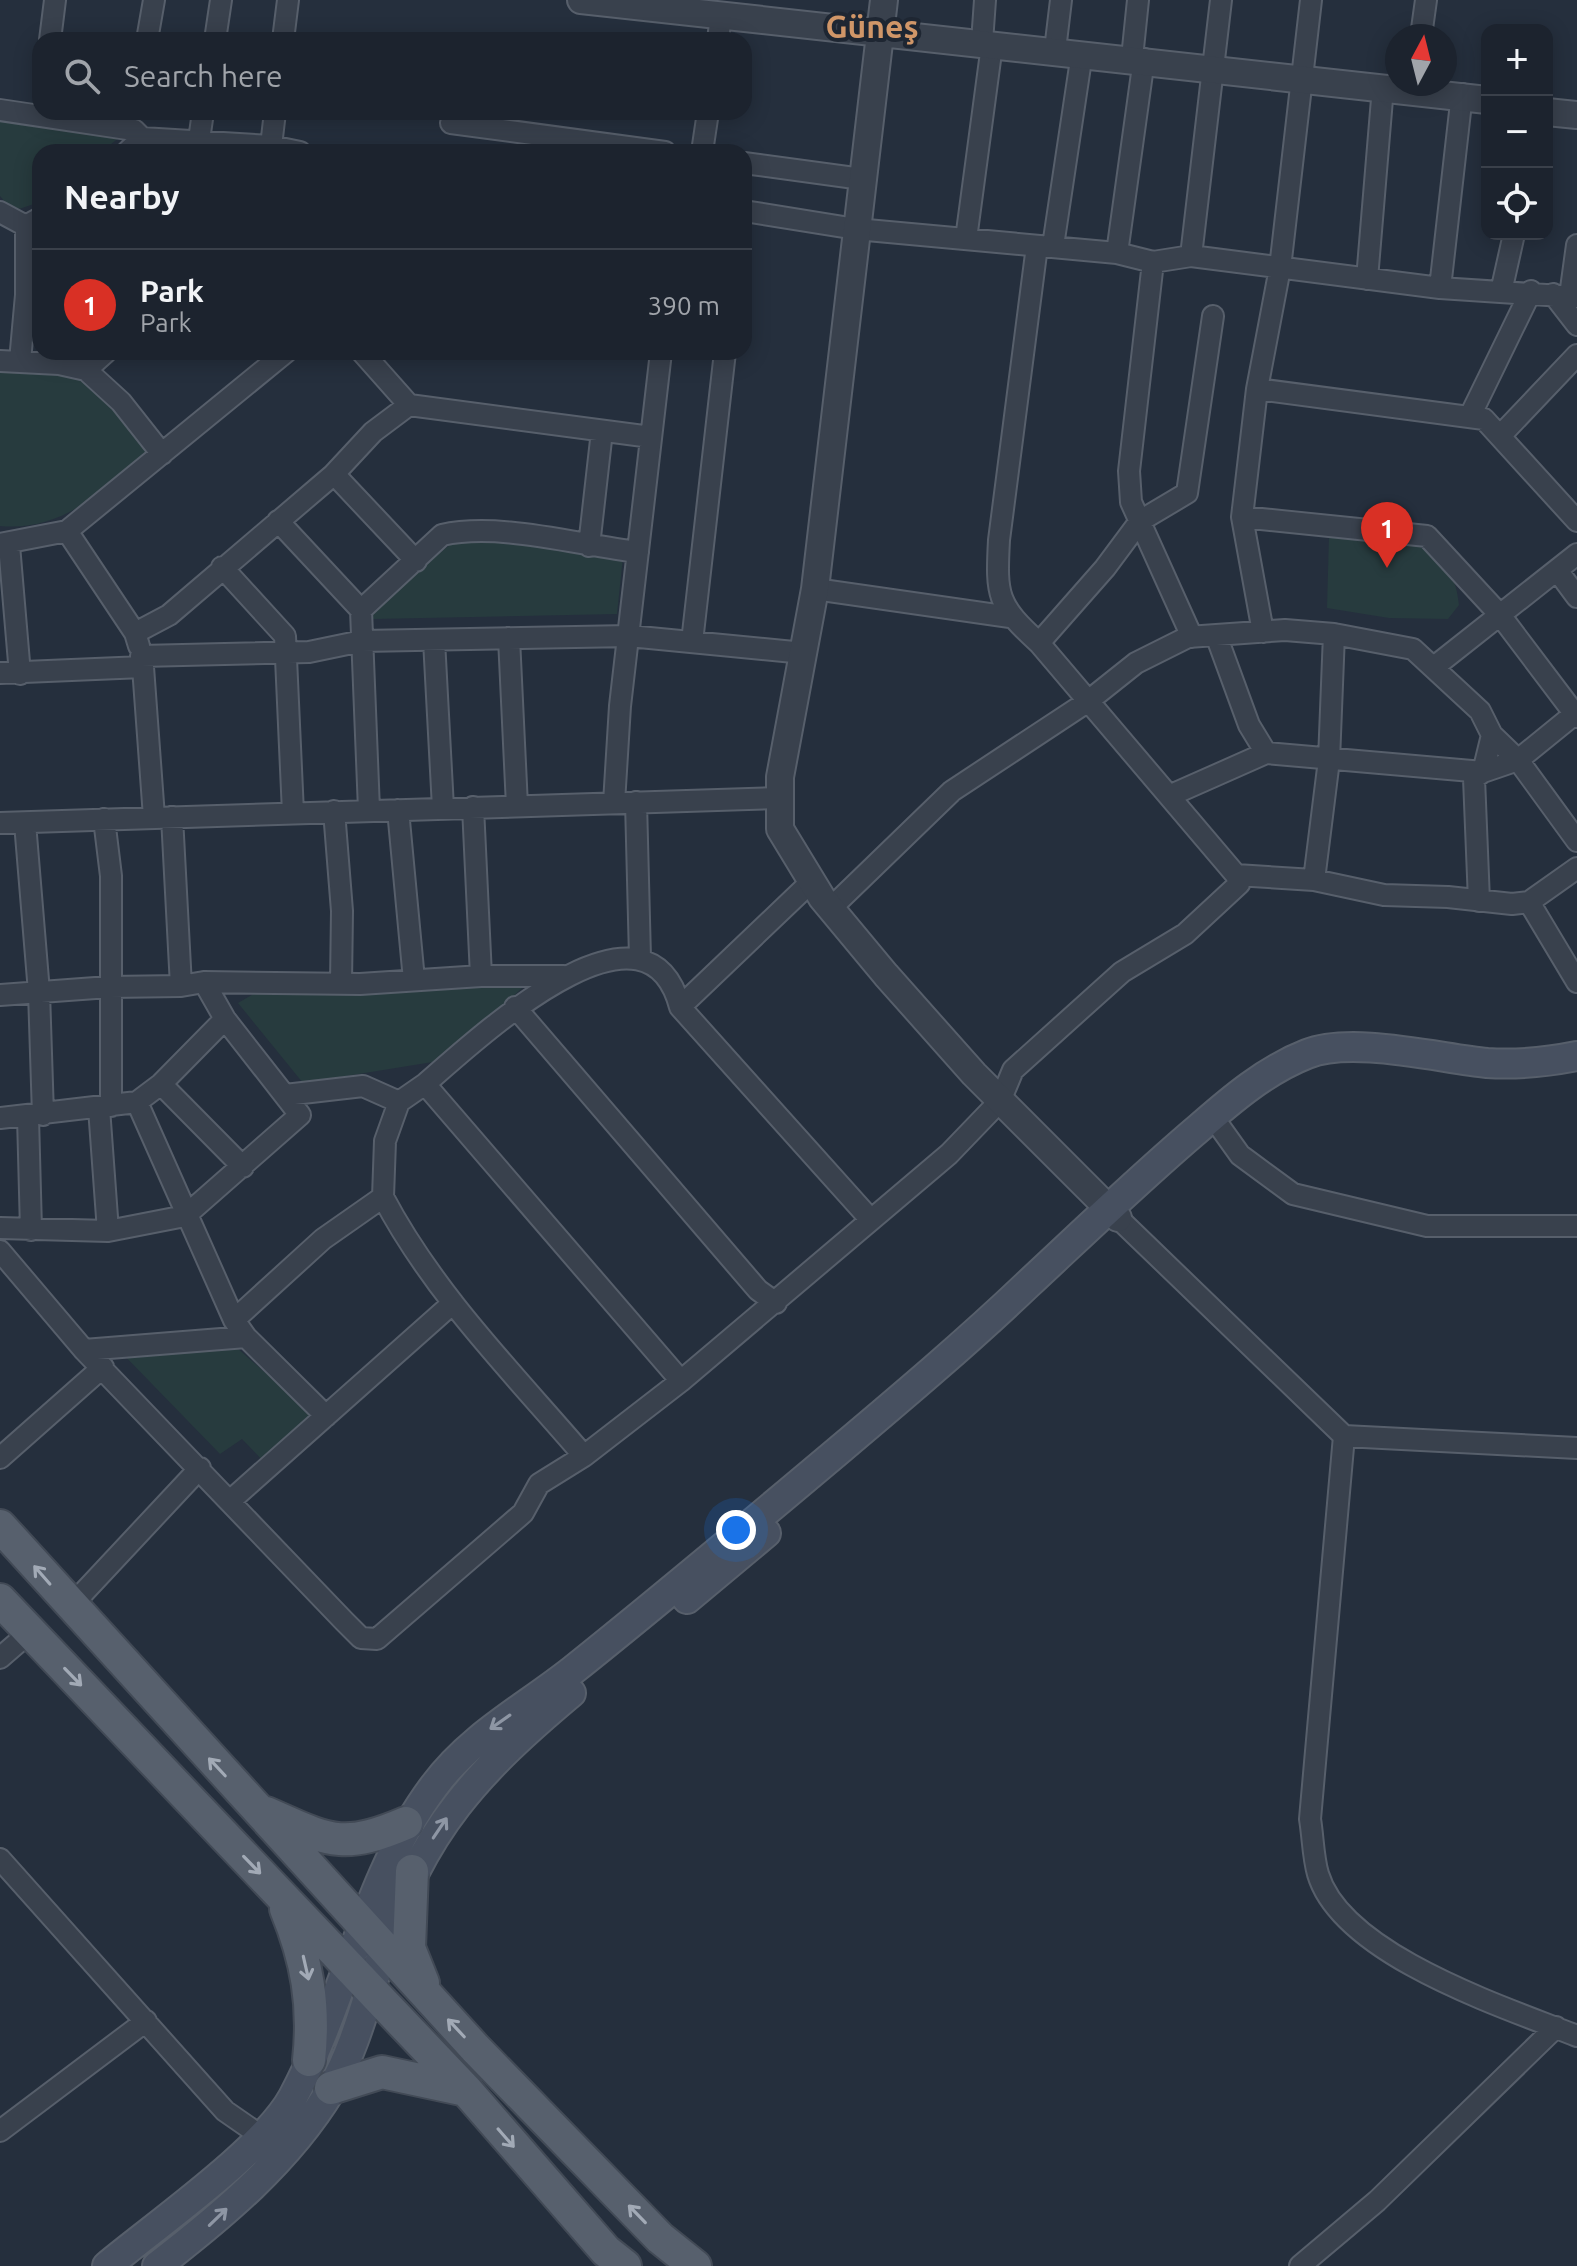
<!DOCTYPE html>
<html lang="en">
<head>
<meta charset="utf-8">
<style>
	body { margin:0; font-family:Ubuntu,sans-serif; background:#292f3a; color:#f1f3f6 }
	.controls { position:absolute; right:24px; top:24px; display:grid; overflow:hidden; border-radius:16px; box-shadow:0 4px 20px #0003 }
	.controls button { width:72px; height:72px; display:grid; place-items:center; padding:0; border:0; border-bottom:2px solid #3a404a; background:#1c232e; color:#f1f3f6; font:40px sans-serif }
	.compass { position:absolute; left:1385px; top:24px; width:72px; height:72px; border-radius:50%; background:#1c232e; box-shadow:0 4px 20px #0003; rotate:7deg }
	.you { position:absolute; left:736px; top:1530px; width:28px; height:28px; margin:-20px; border:6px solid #fff; border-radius:50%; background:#1a73e8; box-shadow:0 0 0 12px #1a73e833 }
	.badge { display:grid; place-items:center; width:52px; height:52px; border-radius:50%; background:#d93025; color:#fff; font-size:26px; font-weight:700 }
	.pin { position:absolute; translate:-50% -66px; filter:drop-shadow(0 2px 4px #0008) }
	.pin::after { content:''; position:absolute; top:42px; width:28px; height:24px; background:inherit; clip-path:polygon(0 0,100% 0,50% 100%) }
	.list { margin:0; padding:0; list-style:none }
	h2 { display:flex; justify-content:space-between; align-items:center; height:104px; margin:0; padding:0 32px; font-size:34px }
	h2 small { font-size:26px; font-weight:400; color:#a0a4aa }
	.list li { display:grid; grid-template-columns:52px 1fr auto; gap:24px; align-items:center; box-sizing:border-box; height:112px; padding:0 32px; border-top:2px solid #3a404a }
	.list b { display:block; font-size:30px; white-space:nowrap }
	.list p { margin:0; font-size:26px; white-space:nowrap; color:#a0a4aa }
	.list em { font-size:26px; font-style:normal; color:#a0a4aa }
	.icon { flex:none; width:44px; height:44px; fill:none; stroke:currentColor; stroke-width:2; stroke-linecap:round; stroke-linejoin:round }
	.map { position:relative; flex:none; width:1577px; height:2266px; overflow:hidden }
	.search { position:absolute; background:#1c232e; box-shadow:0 4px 20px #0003; left:32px; top:32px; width:720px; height:88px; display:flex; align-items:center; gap:20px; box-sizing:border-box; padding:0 28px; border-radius:24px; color:#a0a4aa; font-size:30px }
	.panel { position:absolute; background:#1c232e; box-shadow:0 4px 20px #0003; left:32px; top:144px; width:720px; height:216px; border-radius:24px }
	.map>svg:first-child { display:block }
	.green { fill:#273b3e }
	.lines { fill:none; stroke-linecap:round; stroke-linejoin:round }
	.minor-casing { stroke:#575f6b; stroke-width:24 }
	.tertiary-casing { stroke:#575f6b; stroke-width:30 }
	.secondary-casing { stroke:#575f6b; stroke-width:32 }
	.primary-casing { stroke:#424a56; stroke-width:36 }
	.minor { stroke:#39414d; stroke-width:20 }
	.tertiary { stroke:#39414d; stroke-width:26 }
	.secondary { stroke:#475060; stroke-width:28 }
	.primary { stroke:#57606d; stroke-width:32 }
	.oneway { stroke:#a2aab6 }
	.oneway2 { stroke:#8e96a4 }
	.labels { text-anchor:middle; stroke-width:8; stroke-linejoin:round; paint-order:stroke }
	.district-label { font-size:32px; font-weight:bold; fill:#d09668; stroke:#1e2632 }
</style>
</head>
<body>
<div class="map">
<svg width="1577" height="2266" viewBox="0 0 1577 2266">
	<rect width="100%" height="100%" fill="#252f3d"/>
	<path class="green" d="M0 118 125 133 101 152H40V202L19 209 6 203 0 196Z
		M0 362 71 372 100 390 147 450C106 490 62 532 0 526Z
		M1329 536C1385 540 1453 531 1459 605L1448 619 1389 618 1327 608Z
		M460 537 623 557 617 614 373 619 371 607Z
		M523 976 522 988 445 1060 303 1083 238 1003 277 980Z
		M235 1346 315 1417 266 1464 242 1439 220 1454 119 1350Z"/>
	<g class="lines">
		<g class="minor-casing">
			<path id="minor" d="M1421 36 1426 0
				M50 40 55 0
				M147 40 154 0
				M215 40 221 0
				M283 40 288 0
				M718 40 721 15
				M982 42 985 0
				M1055 50 1061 0
				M1132 58 1138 0
				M0 110 134 130 142 138 271 146 300 152
				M451 123 665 152
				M199 140 203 112
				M271 146 275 112
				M127 152 142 138
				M702 152 708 112
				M744 163 862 179
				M744 211 856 229 1117 253 1153 262 1191 256 1440 288 1577 297
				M0 212 26 226 40 218
				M966 239 992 45
				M1037 246 999 540C996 596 997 605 1039 643L1236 875
				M1053 246 1082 53
				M1117 253 1144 59
				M1191 256 1221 0
				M1153 262 1129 471 1131 502 1192 637
				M1367 279 1383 87
				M1440 288 1462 94
				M1501 292 1514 234
				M1553 294 1577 325
				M1570 296 1577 245
				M362 352 409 405 651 437
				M0 361 59 364 86 370 106 352
				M20 361 26 295V226
				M86 370 121 402 162 454
				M1257 389 1484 419 1577 521
				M1470 416 1531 291
				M1500 436 1577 355
				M334 474 416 561
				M1242 517 1427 536 1500 615 1577 717
				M278 521 361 610
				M67 531 135 633 139 646
				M0 544 67 531 286 352
				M9 545 20 674
				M589 546 602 431
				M222 567 285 636 293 813
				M1557 570 1577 597
				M815 589 1010 617
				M1263 632 1242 517 1257 389 1280 268 1311 0
				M135 633 169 615 333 475 373 432 409 405
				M1216 635 1249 725 1266 753
				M509 638 517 806
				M434 640 443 808
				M692 642 725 352
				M1039 643 1105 568 1140 521 1187 493 1213 316
				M143 667 154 817
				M1434 667 1577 554
				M0 673 143 667 141 656 309 652 362 641 629 636 804 653
				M1169 796 1266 753 1483 772 1518 760 1577 712
				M636 802 640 958
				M614 803 620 706 661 352
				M369 810 361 610 442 535C499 522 578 545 638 552
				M398 810 414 980
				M334 811 342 911 341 983
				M104 819 111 876V1106
				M0 823 780 798
				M25 823 39 992 43 1115
				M1314 880 1329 760 1334 634
				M1479 901 1474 778 1483 772 1492 735
				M1529 902 1577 982
				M831 908 952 791 1087 702 1136 663 1188 637 1285 630 1334 634 1413 649 1480 711 1492 735 1518 760 1577 841
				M481 976H564
				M204 982 360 984 481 976 473 807
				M0 995 109 987 181 986
				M515 1007 758 1290 776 1303
				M680 1007 811 882
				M161 1084 243 1167
				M285 1095 363 1086 399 1102
				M137 1102 234 1320 246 1337 326 1416
				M99 1108 108 1231
				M28 1117 31 1230
				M0 1118 137 1102 161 1084 225 1019
				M1220 1127 1240 1155 1293 1194 1427 1226H1577
				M383 1197 385 1141 399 1102 425 1084
				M1118 1218 1344 1436 1577 1448
				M0 1228 108 1231 185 1216 300 1115 225 1019 204 982 181 986 172 817
				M0 1251 84 1350 344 1621 361 1638 377 1639 523 1513 539 1484 584 1456 681 1381 949 1154 1000 1101 1013 1070 1122 972 1185 934 1239 884 1236 875 1314 880 1384 895 1448 897 1512 904 1529 902 1577 868
				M234 1320 323 1239 383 1197C434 1294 513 1373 584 1456
				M84 1350 246 1337
				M681 1381 425 1084C473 1043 646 878 680 1007L871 1220
				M1344 1436 1310 1819C1313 1837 1313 1857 1318 1874 1342 1955 1504 2007 1577 2036
				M0 1458 103 1367
				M230 1501 453 1303
				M70 1607 200 1468
				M0 1658 30 1632
				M0 1859 225 2111 261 2136
				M0 2131 146 2021
				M1300 2266 1377 2201 1556 2027"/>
		</g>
		<g class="tertiary-casing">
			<path id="tertiary" d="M581 0 1487 100
				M884 0 815 589 780 777V829L822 898 886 975 974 1074 1118 1218
				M1547 112 1577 115"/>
		</g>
		<g class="secondary-casing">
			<path id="secondary" d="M687 1599 766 1533
				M107 2266C155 2226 265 2149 293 2097 347 1996 365 1878 434 1786 471 1736 525 1708 573 1670 662 1599 750 1525 838 1451 902 1397 966 1343 1027 1285 1084 1232 1140 1178 1199 1128 1231 1100 1266 1070 1307 1054 1352 1036 1438 1058 1487 1063 1517 1065 1547 1062 1577 1056
				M157 2266C222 2216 288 2161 331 2090 356 2047 368 1994 384 1948 421 1831 479 1770 571 1693"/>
		</g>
		<g class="primary-casing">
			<path id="primary" d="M0 1526 475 2048 660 2238 695 2266
				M0 1600 466 2090 606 2251 625 2266
				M266 1813C328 1840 341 1851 406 1823
				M412 1871 409 1948 423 1983
				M286 1909C307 1960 315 2005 309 2060
				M331 2088 382 2072 466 2090"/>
		</g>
		<use href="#minor" class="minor"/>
		<use href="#tertiary" class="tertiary"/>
		<use href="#secondary" class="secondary"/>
		<use href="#primary" class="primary"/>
	</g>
	<defs><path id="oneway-shaft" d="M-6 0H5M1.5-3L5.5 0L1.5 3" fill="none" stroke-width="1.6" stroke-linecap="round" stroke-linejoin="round" transform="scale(2)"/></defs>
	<g class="oneway">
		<use href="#oneway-shaft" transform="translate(42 1575) rotate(-131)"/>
		<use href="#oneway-shaft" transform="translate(73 1677) rotate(46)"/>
		<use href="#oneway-shaft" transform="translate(217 1767) rotate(-133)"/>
		<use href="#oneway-shaft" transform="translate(252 1865) rotate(46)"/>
		<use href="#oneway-shaft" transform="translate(306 1968) rotate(77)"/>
		<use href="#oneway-shaft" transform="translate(456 2028) rotate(-133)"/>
		<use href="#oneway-shaft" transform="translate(506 2138) rotate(49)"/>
		<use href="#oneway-shaft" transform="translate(637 2214) rotate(-134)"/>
	</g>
	<g class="oneway2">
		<use href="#oneway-shaft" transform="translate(500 1722) rotate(145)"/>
		<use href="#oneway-shaft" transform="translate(440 1828) rotate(-56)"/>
		<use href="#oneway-shaft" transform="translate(218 2217) rotate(-44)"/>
	</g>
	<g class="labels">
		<g class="district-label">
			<text x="872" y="38">Güneş</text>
		</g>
	</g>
</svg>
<div class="controls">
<button>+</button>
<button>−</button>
<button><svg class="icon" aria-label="locate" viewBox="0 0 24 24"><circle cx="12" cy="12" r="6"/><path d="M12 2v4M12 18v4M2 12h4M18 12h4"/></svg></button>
</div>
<svg class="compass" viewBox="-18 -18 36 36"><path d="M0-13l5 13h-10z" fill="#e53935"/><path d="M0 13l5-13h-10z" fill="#a0a4aa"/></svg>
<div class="you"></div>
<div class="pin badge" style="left:1387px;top:568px">1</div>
<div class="search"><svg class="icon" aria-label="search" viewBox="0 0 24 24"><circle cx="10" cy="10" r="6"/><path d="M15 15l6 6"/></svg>Search here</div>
<section class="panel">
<h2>Nearby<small></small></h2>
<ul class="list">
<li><span class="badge">1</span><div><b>Park</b><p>Park</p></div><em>390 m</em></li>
</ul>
</section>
</div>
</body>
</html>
